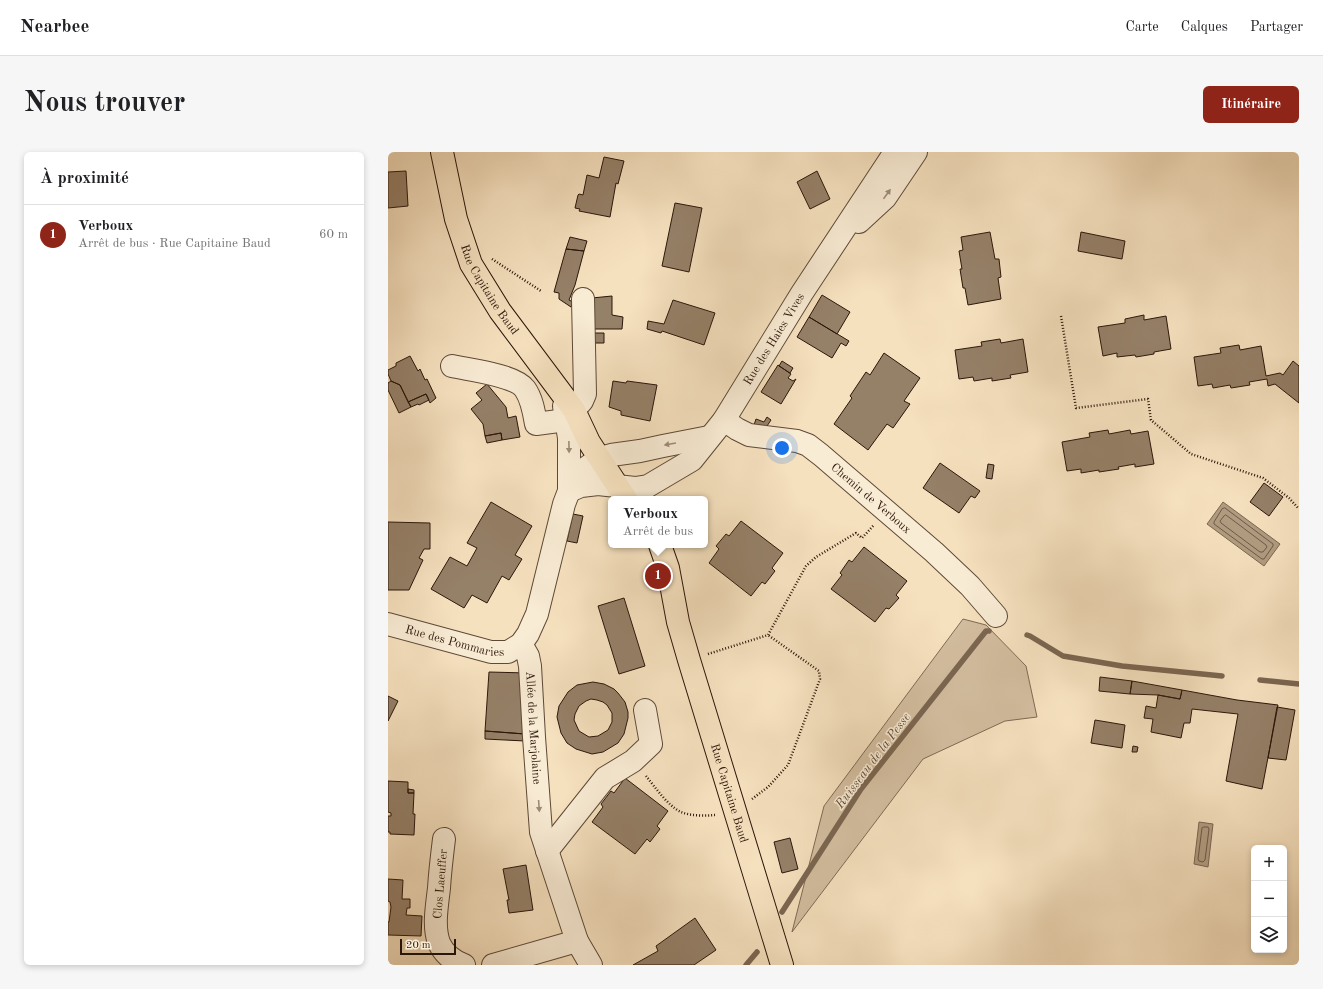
<!DOCTYPE html>
<html lang="fr">
<head>
<meta charset="utf-8">
<style>
	body { margin:0; font-family:"Old Standard TT",serif; background:#f6f6f6; color:#202124 }
	.controls { position:absolute; right:12px; bottom:12px; display:grid; overflow:hidden; border-radius:6px; box-shadow:0 2px 6px #0003 }
	.controls button { width:36px; height:36px; display:grid; place-items:center; padding:0; border:0; border-bottom:1px solid #e0e0e0; background:#fff; color:#202124; font:20px sans-serif }
	.scale { position:absolute; left:12px; bottom:10px; width:56px; box-sizing:border-box; padding-left:4px; border:2px solid #2b160a; border-top:0; font-size:11px; line-height:14px; white-space:nowrap; color:#2b160a; -webkit-text-stroke:3px #f9ecd5; paint-order:stroke }
	.you { position:absolute; left:394px; top:296px; width:14px; height:14px; margin:-10px; border:3px solid #fff; border-radius:50%; background:#1a73e8; box-shadow:0 0 0 6px #1a73e833 }
	.badge { display:grid; place-items:center; width:26px; height:26px; border-radius:50%; background:#8f2418; color:#fff; font-size:13px; font-weight:700 }
	.pin { position:absolute; translate:-50% -50%; border:2px solid #fff; box-shadow:0 1px 4px #0006 }
	.popup { position:absolute; left:220px; top:344px; width:100px; height:52px; box-sizing:border-box; display:grid; place-content:center; border-radius:6px; background:#fff; filter:drop-shadow(0 1px 3px #0005); font-size:13px; white-space:nowrap; color:#757577 }
	.popup b { font-size:15px; color:#202124 }
	.popup::after { content:''; position:absolute; left:50%; top:100%; margin-left:-8px; border:8px solid transparent; border-top-color:#fff }
	.list { margin:0; padding:0; list-style:none }
	h2 { display:flex; justify-content:space-between; align-items:center; height:52px; margin:0; padding:0 16px; font-size:17px }
	h2 small { font-size:13px; font-weight:400; color:#757577 }
	.list li { display:grid; grid-template-columns:26px 1fr auto; gap:12px; align-items:center; box-sizing:border-box; height:60px; padding:0 16px; border-top:1px solid #e0e0e0 }
	.list b { display:block; font-size:15px; white-space:nowrap }
	.list p { margin:0; font-size:13px; white-space:nowrap; color:#757577 }
	.list em { font-size:13px; font-style:normal; color:#757577 }
	.icon { flex:none; width:22px; height:22px; fill:none; stroke:currentColor; stroke-width:2; stroke-linecap:round; stroke-linejoin:round }
	.map { position:relative; flex:none; width:911px; height:813px; overflow:hidden; border-radius:6px }
	header { display:flex; align-items:center; gap:24px; box-sizing:border-box; height:56px; padding:0 20px; background:#fff; border-bottom:1px solid #e0e0e0 }
	header strong { font-size:19px }
	nav { display:flex; gap:22px; margin-inline-start:auto; font-size:14px }
	.intro { display:flex; align-items:center; justify-content:space-between; box-sizing:border-box; height:96px; padding:0 24px }
	h1 { margin:0; font-size:28px }
	.button { padding:10px 18px; border-radius:6px; background:#8f2418; color:#fff; font-size:14px; font-weight:700 }
	main { display:flex; gap:24px; padding:0 24px }
	aside { flex:1; background:#fff; border-radius:6px; box-shadow:0 2px 6px #0003 }
	.map>svg:first-child { display:block }
	.green { fill:#d3bea0; stroke:#7f6a55 }
	.water { fill:#b19c81; stroke:#7b6651 }
	.lines { fill:none; stroke-linecap:round; stroke-linejoin:round }
	.shore { stroke:#6e5946; stroke-width:1 }
	.stream { stroke:#7b6651; stroke-width:5.5 }
	.building { fill:#958068; stroke:#2b160a; fill-rule:evenodd }
	.minor-casing { stroke:#5e4937; stroke-width:24 }
	.major-casing { stroke:#2b160a; stroke-width:24 }
	.path { stroke:#2b160a; stroke-width:2.5; stroke-dasharray:1 2; stroke-linecap:butt }
	.minor { stroke:#f9ecd5; stroke-width:22 }
	.major { stroke:#f6e1bf; stroke-width:22 }
	.oneway { fill:#9c8c7a }
	.labels { text-anchor:middle; stroke-width:3; stroke-linejoin:round; paint-order:stroke }
	.street-label { font-size:12px; fill:#2b160a; stroke:#f9ecd5 }
	.water-label { font-size:13px; font-style:italic; fill:#614c3a; stroke:#f9ecd5 }
</style>
</head>
<body>
<header>
<strong>Nearbee</strong>
<nav><a>Carte</a><a>Calques</a><a>Partager</a></nav>
</header>
<div class="intro"><h1>Nous trouver</h1><a class="button">Itinéraire</a></div>
<main>
<aside>
<h2>À proximité<small></small></h2>
<ul class="list">
<li><span class="badge">1</span><div><b>Verboux</b><p>Arrêt de bus · Rue Capitaine Baud</p></div><em>60 m</em></li>
</ul>
</aside>
<div class="map">
<svg width="911" height="813" viewBox="0 0 911 813">
	<rect width="100%" height="100%" fill="#f6e1bf"/>
	<filter id="stains"><feTurbulence type="fractalNoise" baseFrequency=".005" numOctaves="4"/><feColorMatrix values="0 0 0 0 .2 0 0 0 0 .09 0 0 0 0 .02 0 0 0 .5 -.17"/></filter>
	<radialGradient id="worn" r=".72"><stop offset=".6" stop-color="#630" stop-opacity="0"/><stop offset="1" stop-color="#630" stop-opacity=".3"/></radialGradient>
	<path class="green" d="M575 467 598 473 638 514 649 565 617 569 535 607 404 780 436 654Z"/>
	<path class="water" d="M835 350 892 392 876 414 819 372Z
		M811 670 825 672 820 715 806 712Z"/>
	<g class="lines">
		<path class="shore" d="M837 356 885 392V394L876 407H874L826 372V370L834 357Z
			M838 363 878 393 879 395 875 400H872L833 371 832 369 836 364Z
			M816 675H820L821 677 817 708 815 710 811 709 810 707 814 676Z"/>
		<path class="stream" d="M639 483 642 484 675 504 734 514 834 524
			M872 528 911 532
			M394 760 473 637 598 479H601
			M358 813 369 800"/>
	</g>
	<path class="building" d="M216 5 236 9 230 32 228 31 222 65 191 59 192 57 187 56 190 43 191 42 195 43 199 23 211 26Z
		M18 19 20 54 0 56V20Z
		M429 19 442 47 422 57 409 30Z
		M287 51 314 56 301 120 274 114Z
		M602 80 607 107H611L613 125 610 126 613 147 580 153 577 136H575L572 117H574L571 99 575 98 573 85Z
		M693 80 737 89 734 107 690 99Z
		M182 85 199 89 196 99 178 97Z
		M178 97 196 99 187 133 181 148 185 150 183 155 171 147V141L166 140Z
		M434 143 462 160 449 182 421 165Z
		M224 144V163L235 165 234 177H204V146Z
		M285 148 327 161 316 193 274 179 273 181 259 177 260 169 276 172Z
		M756 163V168L778 164 783 197 766 200V202L748 205 747 203 729 205V201L715 204 710 175 737 171V167Z
		M421 165 461 189 458 194 453 191 444 206 409 185Z
		M204 181H216V191H204Z
		M612 187 613 191 635 187 640 220 622 223 623 226 604 229V226L586 229 585 225 571 227 567 198 594 194 593 190Z
		M851 193 852 198 873 194 878 224 892 221 895 223 905 209 911 214V251L887 232 880 234 879 227 861 230 862 233 843 236 842 233 825 236 824 232 810 234 806 205 833 201 832 196Z
		M496 201 532 226 516 249 522 252 505 276 499 272 480 298 446 272 464 246 462 244 478 220 482 223Z
		M22 204 30 219 32 217 37 228 39 227 48 246 42 251 38 242 20 250 12 233 3 229 0 222V218L8 214V211Z
		M394 209 405 216 402 221 391 214Z
		M390 213 403 222 400 226 405 229 408 227 393 252 373 240Z
		M3 229 12 233 23 255 11 261 0 238V231Z
		M225 229 238 231 239 229 269 233 262 269 233 263V259L221 255Z
		M99 232 118 255 120 266 128 264 132 285 114 288 113 281 97 284 95 272 83 257 94 248 88 241Z
		M38 242 41 248 31 253 30 252 23 255 20 250Z
		M379 265 383 268 377 277 365 276 368 267 376 270Z
		M720 278 721 282 742 278 743 282 760 279 766 312 747 315V312L730 315 731 317 711 320V318L693 321V317L679 319 674 290 702 285 701 281Z
		M113 281 114 288 99 291 97 284Z
		M552 311 592 339 587 346 583 344 571 361 535 336Z
		M600 312 606 313 604 327 598 326Z
		M876 331 895 345 881 364 862 350Z
		M103 350 144 374 127 403 134 407 121 428 114 424 99 451 84 443 76 456 43 437 62 405 79 414 89 396 79 391Z
		M185 362 195 364 189 391 179 389Z
		M353 369 395 401 384 416 387 419 377 432 374 430 363 444 321 411 331 397 328 394 338 382 341 384Z
		M0 370 42 371V397H36L31 406 35 408 21 438H0Z
		M476 395 519 429 508 443 511 446 501 457 498 456 487 470 443 437 454 423 452 421 461 408 464 410Z
		M236 446 257 514 231 522 210 454Z
		M101 520 139 521 137 582 97 579Z
		M712 525 744 529 742 542 711 539Z
		M744 529 794 538 792 547 770 543 742 542Z
		M205 530 216 532 226 537 230 541 237 550 240 560V566L236 582 230 591 215 600 204 602 188 597 179 591 173 581 169 565 171 554 180 540 189 533ZM203 547 209 548 215 550 219 553 224 561V570L220 578 210 584 201 585 191 579 186 568 187 562 191 554 198 549Z
		M794 538 849 548 890 553 874 637 838 629 850 562 804 557 802 571H796L793 586 763 580 765 567 756 566 758 554 768 556 770 543 792 547Z
		M0 544 10 549 0 569Z
		M889 555 907 558 898 608 880 606Z
		M707 568 737 573 734 596 703 591Z
		M97 579 137 582V589L97 587Z
		M745 594 750 595 749 600H744Z
		M237 626 280 659 269 674 272 677 262 690 259 687 247 702 204 670 215 655 213 652 223 639 226 641Z
		M0 629 20 630V641H26L25 662H27L26 683 2 682V680H0V664H3V661L0 660Z
		M20 637 26 638V641H20Z
		M402 686 410 717 394 721 386 690Z
		M138 713 145 758 121 761 119 748H121L115 717Z
		M0 727 15 728 14 747H22V756H19L18 763 34 764 33 784 0 783V770H1L3 755 2 750 0 749Z
		M307 766 328 798 306 813H245L270 799 268 794Z"/>
	<g class="lines">
		<g class="minor-casing">
			<g id="minor">
				<path d="M471 70 497 46 528 0"/>
				<path d="M64 214C82 218 127 223 137 237 144 247 146 260 148 272L178 268"/>
				<path d="M176 254 181 286V339"/>
				<path d="M186 258 194 249 197 242 195 147"/>
				<path id="s1" d="M336 268 349 277 361 283 409 289 420 293 433 303 546 400 582 434 608 464"/>
				<path id="s2" d="M181 339 193 334 210 332 247 336 260 334 304 308 336 268 414 141 507 0"/>
				<path id="s3" d="M0 472 103 500H120L133 492 140 482 149 462 176 352 181 339 192 320 212 306 223 303 252 299 275 294 321 285"/>
				<path id="s4" d="M133 492 140 504 142 514 146 585 153 680 189 789 203 813"/>
				<path d="M56 687C54 703 52 720 51 736 49 754 45 774 51 791 56 802 65 809 76 813"/>
				<path d="M159 699 217 626 245 609 263 592 257 558"/>
				<path d="M105 813 189 789"/>
			</g>
		</g>
		<g class="major-casing">
			<g id="major">
				<path id="s5" d="M54 0 68 67 83 112 112 159 186 258 201 290 238 347"/>
				<path id="s6" d="M272 393 280 416 290 470 301 508 394 813"/>
			</g>
		</g>
		<path class="path" d="M104 107 153 139
			M673 164 688 256 760 247 763 268 803 302 875 326 901 346 911 357
			M320 502 380 483 418 414 428 405 468 381 474 386 486 373
			M258 624C267 635 280 654 293 660 303 664 316 664 327 663
			M364 647 380 635 400 613 432 527 431 519 380 483"/>
		<use href="#minor" class="minor"/>
		<use href="#major" class="major"/>
	</g>
	<defs><path id="oneway-solid" d="M-6-.8H1V-3.2L6.5 0L1 3.2V.8H-6Z"/></defs>
	<g class="oneway">
		<use href="#oneway-solid" transform="translate(499 42) rotate(-54)"/>
		<use href="#oneway-solid" transform="translate(282 292) rotate(170)"/>
		<use href="#oneway-solid" transform="translate(181 295) rotate(89)"/>
		<use href="#oneway-solid" transform="translate(151 654) rotate(86)"/>
	</g>
	<g class="labels">
		<g class="street-label">
			<text dy="4" stroke="none"><textPath href="#s5" startOffset="147">Rue Capitaine Baud</textPath></text>
			<text dy="4" stroke="none"><textPath href="#s2" startOffset="278">Rue des Haies Vives</textPath></text>
			<text dy="4" stroke="none"><textPath href="#s1" startOffset="172">Chemin de Verboux</textPath></text>
			<text dy="4" stroke="none"><textPath href="#s3" startOffset="69">Rue des Pommaries</textPath></text>
			<text dy="4" stroke="none"><textPath href="#s4" startOffset="86">Allée de la Marjolaine</textPath></text>
			<text dy="4" stroke="none"><textPath href="#s6" startOffset="258">Rue Capitaine Baud</textPath></text>
			<text transform="translate(52 732) rotate(-85)" y="4">Clos Laeuffer</text>
		</g>
		<g class="water-label">
			<text transform="translate(484 608) rotate(-53)" y="5">Ruisseau de la Pesse</text>
		</g>
	</g>
	<rect width="100%" height="100%" filter="url(#stains)"/>
	<rect width="100%" height="100%" fill="url(#worn)"/>
</svg>
<div class="controls">
<button>+</button>
<button>−</button>
<button><svg class="icon" aria-label="layers" viewBox="0 0 24 24"><path d="M12 4l9 5-9 5-9-5zM3 14l9 5 9-5"/></svg></button>
</div>
<div class="scale">20 m</div>
<div class="you"></div>
<div class="pin badge" style="left:270px;top:424px">1</div>
<div class="popup"><b>Verboux</b>Arrêt de bus</div>
</div>
</main>
</body>
</html>
